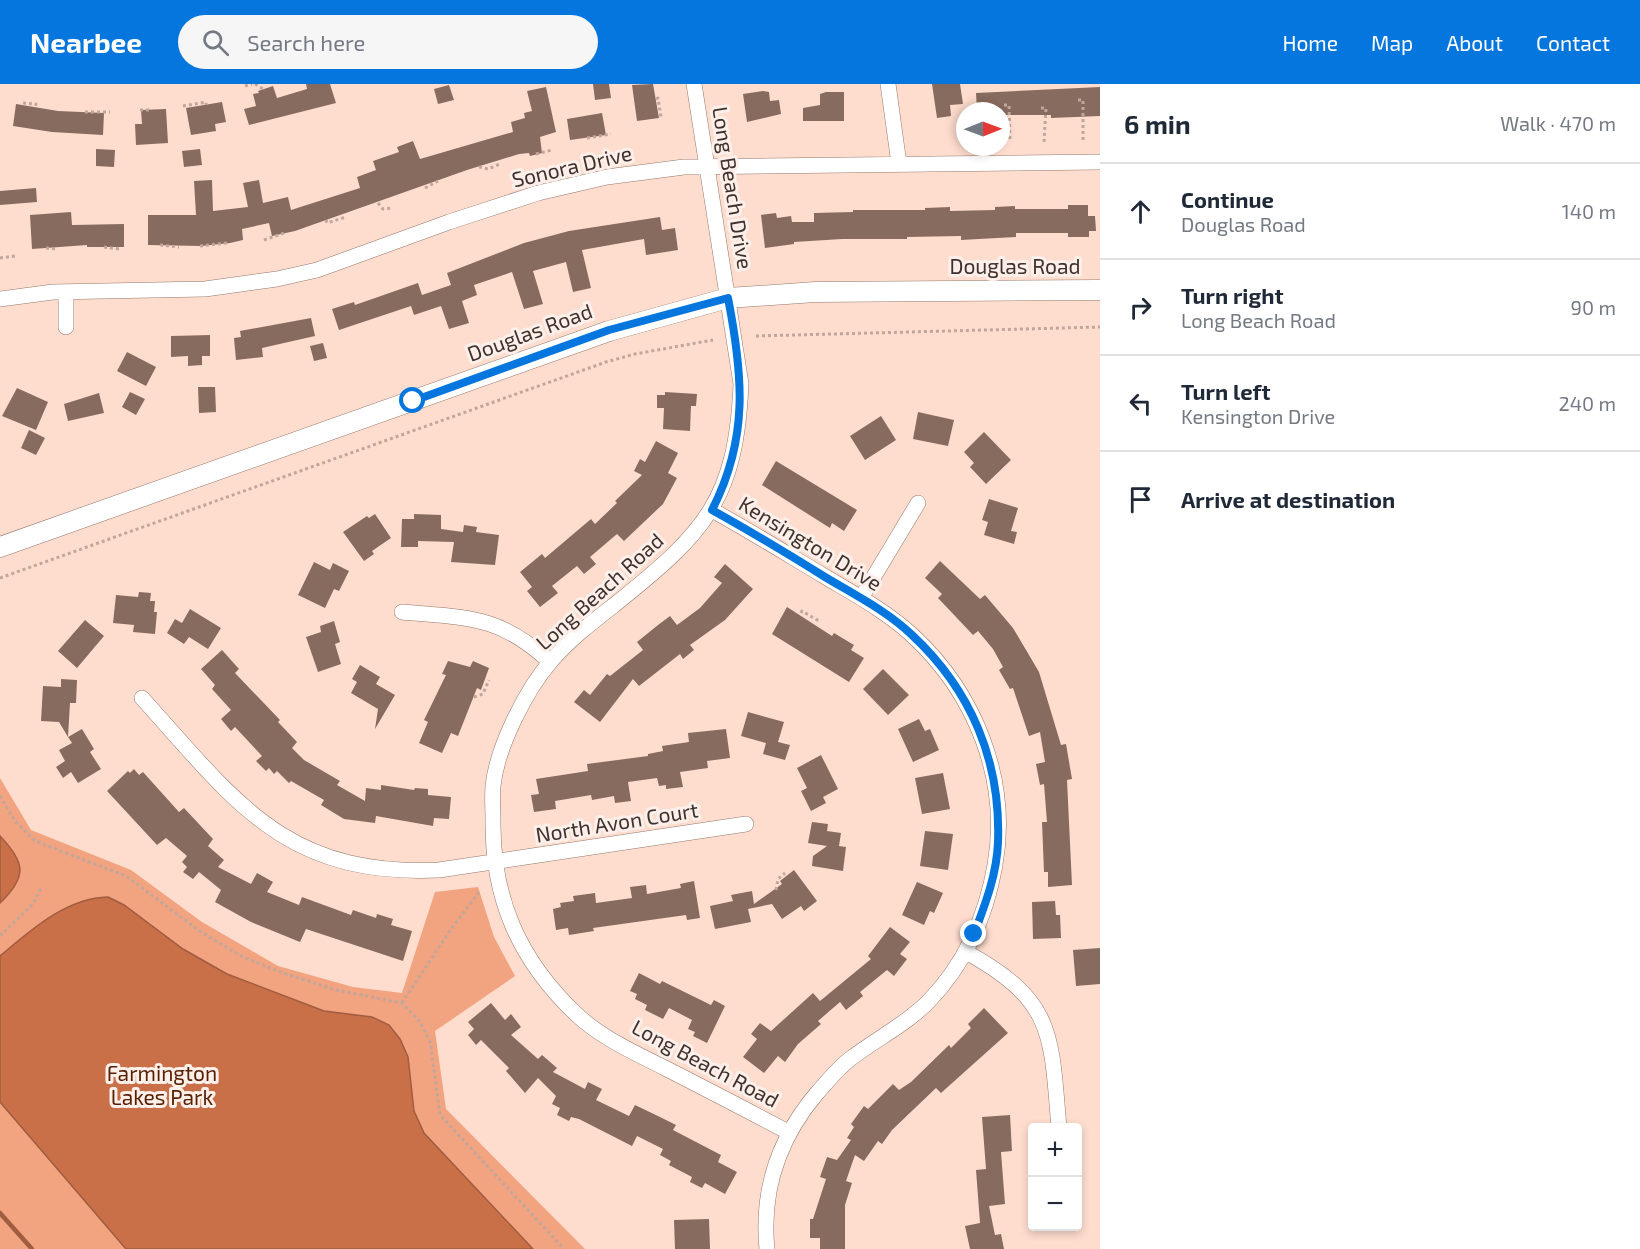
<!DOCTYPE html>
<html lang="en">
<head>
<meta charset="utf-8">
<style>
	body { margin:0; font-family:"Exo 2",sans-serif; background:#f6f6f7; color:#1f2937 }
	.controls { position:absolute; right:18px; bottom:18px; display:grid; overflow:hidden; border-radius:6px; box-shadow:0 3px 9px #0003 }
	.controls button { width:54px; height:54px; display:grid; place-items:center; padding:0; border:0; border-bottom:2px solid #e0e1e3; background:#fff; color:#1f2937; font:30px sans-serif }
	.compass { position:absolute; left:956px; top:18px; width:54px; height:54px; border-radius:50%; background:#fff; box-shadow:0 3px 9px #0003; rotate:89deg }
	.stop { position:absolute; width:18px; height:18px; margin:-14px; border:4px solid #0576dd; border-radius:50%; background:#fff }
	.stop.end { background:#0576dd; border-color:#fff; box-shadow:0 2px 6px #0008 }
	.list { margin:0; padding:0; list-style:none }
	h2 { display:flex; justify-content:space-between; align-items:center; height:78px; margin:0; padding:0 24px; font-size:26px }
	h2 small { font-size:20px; font-weight:400; color:#747a83 }
	.list li { display:grid; grid-template-columns:39px 1fr auto; gap:18px; align-items:center; box-sizing:border-box; height:96px; padding:0 24px; border-top:2px solid #e0e1e3 }
	.list b { display:block; font-size:22px; white-space:nowrap }
	.list p { margin:0; font-size:20px; white-space:nowrap; color:#747a83 }
	.list em { font-size:20px; font-style:normal; color:#747a83 }
	.icon { flex:none; width:33px; height:33px; fill:none; stroke:currentColor; stroke-width:2; stroke-linecap:round; stroke-linejoin:round }
	.map { position:relative; flex:none; width:1100px; height:1165px; overflow:hidden }
	header { display:flex; align-items:center; gap:36px; box-sizing:border-box; height:84px; padding:0 30px; background:#0576dd; color:#fff }
	header strong { font-size:28px }
	nav { display:flex; gap:33px; margin-inline-start:auto; font-size:21px }
	.search { width:420px; height:54px; background:#f6f6f7; display:flex; align-items:center; gap:15px; box-sizing:border-box; padding:0 21px; border-radius:33px; color:#747a83; font-size:22px }
	main { display:flex }
	aside { flex:1; background:#fff }
	.map>svg:first-child { display:block }
	.green { fill:#f2a380 }
	.water { fill:#c97048; stroke:#a05d40; stroke-width:1.5 }
	.lines { fill:none; stroke-linecap:round; stroke-linejoin:round }
	.stream { stroke:#a05d40; stroke-width:4.5 }
	.building { fill:#886b5f }
	.minor-casing { stroke:#94776a; stroke-width:16 }
	.tertiary-casing { stroke:#94776a; stroke-width:21 }
	.path { stroke:#c1a69b; stroke-width:3; stroke-dasharray:3 3; stroke-linecap:butt }
	.minor { stroke:#fff; stroke-width:15 }
	.tertiary { stroke:#fff; stroke-width:20 }
	.route { stroke:#0576dd; stroke-width:8 }
	.labels { text-anchor:middle; stroke-width:6; stroke-linejoin:round; paint-order:stroke }
	.street-label { font-size:21px; fill:#3f322c; stroke:#fdefe9 }
	.park-label { font-size:21px; fill:#571e00; stroke:#fdefe9 }
</style>
</head>
<body>
<header>
<strong>Nearbee</strong>
<div class="search"><svg class="icon" aria-label="search" viewBox="0 0 24 24"><circle cx="10" cy="10" r="6"/><path d="M15 15l6 6"/></svg>Search here</div>
<nav><a>Home</a><a>Map</a><a>About</a><a>Contact</a></nav>
</header>
<main>
<div class="map">
<svg width="1100" height="1165" viewBox="0 0 1100 1165">
	<rect width="100%" height="100%" fill="#feddcf"/>
	<path class="green" d="M0 694 31 746 131 786 202 838 278 882 353 903 402 909 435 808 478 803 494 853 515 892 435 947 446 1025 585 1165H0Z"/>
	<path class="water" d="M0 752C25 779 28 792 0 819Z
		M108 813 124 821 183 865 227 890 324 927 372 933 389 941 400 955 408 973 414 1027 424 1049 533 1165H126L0 1018V872C31 846 66 814 108 813Z"/>
	<g class="lines">
		<path class="stream" d="M0 1129 32 1165"/>
	</g>
	<path class="building" d="M306 0H330L336 19 249 41 244 25 256 22 253 10 259 9 258 7 273 2 277 14 307 5Z
		M593 0H609L611 14 595 16Z
		M653 0 659 34 637 37 632 1Z
		M932 0H960L963 20 950 21 951 32 937 34Z
		M449 1 454 16 438 20 434 5Z
		M546 3 556 48 540 53 542 69 530 72 529 69 519 70 467 86 295 147 272 152 269 139 242 145 243 156 230 159 201 162 148 161V131H196L194 97 212 96 213 127 248 123 243 99 259 96 263 119 288 113 291 126 360 104 357 93 376 86 373 77 399 68 397 63 413 57 420 75 513 48 511 38 525 34 524 29 532 27 527 7Z
		M1100 3V32L1051 34V31H1001V27H977L976 9Z
		M763 7 769 8 770 17 779 16 781 30 747 38 743 10Z
		M826 8H844V37H803V24L820 21V10Z
		M222 18 226 38 215 40 216 47 191 51 186 24Z
		M16 20 58 27 104 29 103 51 52 48 13 42Z
		M166 25 168 59 136 61 135 40H142L141 26Z
		M602 29 606 51 570 56 567 35Z
		M96 65 115 66 114 83 96 82Z
		M200 65 202 81 184 83 182 67Z
		M36 104 37 118 0 121V107Z
		M1068 121H1088V132H1095L1096 147H1089V153H1068V149H1016V153L979 155 961 156V152L907 153V155H842L794 158V160L765 164 761 131 776 129 777 134 791 132 792 138H814V129L853 128V126H925V124L950 123V127L995 126V123L1015 122V125H1068Z
		M71 128 72 141 124 140V163H87V161L32 165 30 131Z
		M660 133 662 146 675 144 678 166 646 171 644 155 582 166 591 204 573 208 566 178 533 187 543 220 524 225 512 188 474 201 477 211 462 217 469 239 449 245 441 222 414 231 411 222 339 246 332 225 354 218 355 221 418 199 422 211 451 201 447 189 524 159 569 147Z
		M311 234 315 252 262 264 263 273 236 276 234 254 241 253 240 247Z
		M210 251V272H202V281L188 282V272L171 273V252Z
		M323 259 327 274 314 277 310 262Z
		M127 268 156 283 146 302 117 287Z
		M198 303H215L216 328 199 329Z
		M17 304 48 318 36 346 2 332Z
		M130 308 145 315 136 331 122 323Z
		M665 308 697 310 696 322H691L690 347 663 345 664 324H657V311H665Z
		M99 309 104 329 68 337 64 320Z
		M918 328 954 336 948 362 913 355Z
		M881 332 896 356 865 376 850 352Z
		M29 346 45 354 36 371 21 364Z
		M984 348 1011 376 986 400 970 383 974 379 964 368Z
		M656 357 678 369 668 389 677 394 663 420 624 457 617 450 590 473 596 480 584 490 577 482 552 502 558 509 540 523 527 507 532 503 520 488 542 470 545 474 591 435 595 440 617 419 615 417 642 391 634 387 640 375 645 378Z
		M776 377 857 426 844 447 832 439 830 444 762 401Z
		M989 415 1018 424 1011 447 1017 448 1014 460 984 451 988 438 982 436Z
		M375 430 391 454 372 467 374 470 364 477 343 448 367 432 369 434Z
		M414 430 441 431V445L463 448 464 441 477 443 476 448 499 451 495 481 451 478 454 458 418 457V463H401L402 435H414Z
		M940 477 980 515 985 511 1013 544 1039 588 1061 661 1066 660 1072 695 1067 696 1072 801 1048 803V788H1044L1042 738H1047L1044 700 1040 701 1036 680 1045 678 1040 648 1029 652 1013 604 1010 605 999 586 1003 583 993 565 978 547 973 551 938 514 942 510 925 494Z
		M314 478 330 486 333 479 349 487 339 507 334 505 325 524 298 511Z
		M725 480 753 505 725 536 690 561 694 566 683 575 680 570 639 602 633 595 600 638 574 618 584 606 590 611 607 590 610 592 643 566 637 558 658 541 670 532 677 541 700 524 722 499 714 493Z
		M139 508 151 509 150 517H155L154 528H157L155 550 133 548 134 541 113 539 116 511 138 513Z
		M787 523 832 552 834 549 854 561 851 566 864 574 849 598 772 550Z
		M190 525 221 544 208 565 189 553 184 560 167 549 175 535 182 539Z
		M85 536 104 552 77 584 58 567Z
		M334 537 340 558 335 560 341 580 318 588 306 553 321 548 320 542Z
		M222 566 239 585 235 589 280 636 278 638 297 658 292 664 304 676 340 697 337 701 365 717 366 704 381 706V701L414 706 415 704 428 705V711L451 713 449 735 434 734 433 742 376 732 375 739 344 735 321 721 324 716 291 697 289 699 277 687 274 690 269 684 266 687 256 677 262 672 235 643 231 647 221 635 231 626 212 605 215 601 201 585Z
		M448 577 470 583 473 577 489 584 481 606 477 604 458 652 451 649 442 669 419 659 428 638 424 636 446 591 442 590Z
		M360 581 380 593 376 600 395 611 375 645 378 625 351 609 357 598 352 595Z
		M883 585 909 611 888 631 863 605Z
		M61 595 77 596 76 619H70L68 653 59 638 41 637 43 602 61 603Z
		M748 628 784 638 778 658 790 661 785 676 763 670 766 659 741 652Z
		M919 635 925 647 930 645 939 666 913 678 898 645Z
		M82 645 94 665 90 668 101 685 78 699 71 688 63 694 56 683 65 677 59 666 72 659 68 653Z
		M726 645 730 674 707 677 708 684 680 688 683 703 666 705V701L659 702 657 694 628 698 631 717 615 719 614 712 592 716 591 711 555 717 556 725 534 728 531 711 539 710 536 695 588 687 587 680 648 672V670L663 667 662 662 689 658 688 649Z
		M821 671 838 705 823 713 826 719 811 727 801 707 807 704 797 684Z
		M134 685 139 691 143 688 179 728 184 724 213 755 208 762 224 776 218 783 251 800 257 789 273 798 267 808 299 821 302 813 351 831 353 826 376 834 377 830 393 835 391 841 412 847 403 877 306 845 300 858 251 838 215 818 221 806 199 788 193 795 183 788 187 783 182 778 187 772 166 754 157 761 107 707 128 687 130 689Z
		M943 689 950 725 922 730 915 694Z
		M812 738 828 740 827 747 841 749 839 762 846 763 843 787 812 782 813 772 827 762 808 759Z
		M925 747 953 750 948 786 920 782Z
		M794 786 817 817 804 827 801 822 782 835 772 820 748 825 751 838 715 845 710 822 733 817 731 811 752 807 754 820 782 800 780 797Z
		M694 797 700 834 687 836 686 831 593 844 594 847 569 851 568 844 556 846 553 825 561 823 560 819 574 817 573 812 595 809 596 819 632 814 630 803 646 801 647 810 681 804 680 800Z
		M917 798 943 809 934 829 930 827 924 841 902 831Z
		M1055 817 1056 831H1060L1061 854 1033 855 1032 818Z
		M890 843 910 858 900 870 907 875 894 892 887 886 860 908 863 912 846 926 840 918 818 937 821 940 798 960 785 978 778 972 764 989 743 973 757 955 751 950 760 939 771 947 813 909 820 917 871 875 868 872Z
		M1100 864V900L1076 902 1073 866Z
		M639 889 660 900 662 897 711 921 714 916 725 922 707 959 693 952 695 948 688 945 692 936 669 924 663 935 645 926 647 921 635 915 637 910 630 907Z
		M491 919 505 936 511 930 521 943 511 951 538 975 542 971 557 984 553 988 585 1005 588 998 602 1005 596 1016 629 1032 635 1021 660 1033 676 1041 673 1046 721 1071 718 1078 737 1088 725 1110 705 1099 702 1104 690 1098 692 1093 669 1081 671 1077 660 1071 663 1065 637 1052 632 1062 579 1035 571 1033 569 1037 557 1031 560 1024 552 1020 556 1012 538 994 525 1009 506 987 509 984 481 956 476 961 468 951 474 945 468 938Z
		M984 924 1008 949 941 1009 936 1004 892 1046 882 1060 878 1057 864 1077 855 1071 846 1097 852 1099 845 1121V1165H820V1154H810V1135H813L826 1095 820 1093 827 1073 837 1076 851 1056 847 1054 854 1043 851 1040 864 1022 868 1025 893 1000 899 1006 911 998 949 961 951 964 971 944 968 940Z
		M1010 1031 1012 1067 1001 1068 1005 1120 989 1122 995 1151 1001 1150 1004 1165H970L965 1142 980 1139 976 1086 986 1085 982 1033Z
		M709 1135 710 1165H675L674 1136Z"/>
	<g class="lines">
		<g class="minor-casing">
			<path id="minor" d="M694 0 741 300C736 416 705 448 618 518 595 536 571 554 551 577 526 606 497 663 493 702 492 713 493 725 493 736 492 814 519 876 576 930 600 953 635 969 665 984 706 1005 747 1026 788 1048
				M888 0 899 80
				M66 208V243
				M0 215 53 208 205 205 277 195 317 186 449 138 538 109 607 93 684 83 1100 78
				M712 426C750 447 787 470 824 492 854 510 886 527 912 551 975 609 1010 695 995 781 986 833 965 880 928 918 905 941 876 955 850 975 838 984 827 998 817 1009 779 1054 761 1106 767 1165
				M861 514 918 419
				M402 528C467 534 500 531 550 578
				M142 614C236 718 285 793 439 786L746 740
				M966 868C1055 917 1051 950 1059 1044"/>
		</g>
		<g class="tertiary-casing">
			<path id="tertiary" d="M0 463 609 247 728 214 815 208 1100 206"/>
		</g>
		<path class="path" d="M255 0 263 5
			M245 2 252 0
			M656 15 658 14 661 33
			M1078 16H1083V58
			M23 19 36 20 35 24
			M1004 21H1009L1010 58
			M183 22 206 18V21
			M1041 24H1046L1044 58
			M140 26H150
			M85 28H110
			M587 54 611 50
			M536 70 552 66
			M479 83 488 85 500 80
			M425 104 438 97
			M378 119 383 125 393 124
			M326 136 327 139 346 133
			M264 156 284 149
			M160 161 179 163
			M200 162 227 159
			M104 163 119 165
			M46 164 58 165
			M0 174 15 172
			M756 252 1100 243
			M0 494 606 278 635 270 713 256
			M801 529 802 527 819 537
			M474 613 483 610 489 596
			M0 712 15 737 35 757 126 792 201 848 243 873 283 889 336 906 402 919 420 938 430 957 440 1031 564 1165
			M776 806 778 795 785 789
			M0 852 33 820 41 804
			M402 919 451 845 480 807"/>
		<use href="#minor" class="minor"/>
		<use href="#tertiary" class="tertiary"/>
	</g>
	<g class="lines">
		<path class="route" d="M413 317 609 246 728 214C743 291 749 354 712 426 750 447 788 470 825 493 855 511 887 527 912 551 971 606 1001 677 998 758 997 790 985 821 974 850"/>
	</g>
	<g class="labels">
		<g class="street-label">
			<text transform="translate(572 83) rotate(-13)" y="7">Sonora Drive</text>
			<text transform="translate(732 104) rotate(81)" y="7">Long Beach Drive</text>
			<text x="1015" y="190">Douglas Road</text>
			<text transform="translate(530 249) rotate(-20)" y="7">Douglas Road</text>
			<text transform="translate(810 460) rotate(31)" y="7">Kensington Drive</text>
			<text transform="translate(600 508) rotate(-42)" y="7">Long Beach Road</text>
			<text transform="translate(617 739) rotate(-9)" y="7">North Avon Court</text>
			<text transform="translate(705 980) rotate(28)" y="7">Long Beach Road</text>
		</g>
		<g class="park-label">
			<text x="162" y="997">Farmington<tspan x="162" dy="24">Lakes Park</tspan></text>
		</g>
	</g>
</svg>
<div class="controls">
<button>+</button>
<button>−</button>
</div>
<svg class="compass" viewBox="-18 -18 36 36"><path d="M0-13l5 13h-10z" fill="#e53935"/><path d="M0 13l5-13h-10z" fill="#747a83"/></svg>
<div class="stop" style="left:413px;top:317px"></div>
<div class="stop end" style="left:974px;top:850px"></div>
</div>
<aside>
<h2>6 min<small>Walk · 470 m</small></h2>
<ul class="list">
<li><svg class="icon" aria-label="ahead" viewBox="0 0 24 24"><path d="M12 20V5M6 11l6-6 6 6"/></svg><div><b>Continue</b><p>Douglas Road</p></div><em>140 m</em></li>
<li><svg class="icon" aria-label="right" viewBox="0 0 24 24"><path d="M7 20v-9h11M14 6l5 5-5 5"/></svg><div><b>Turn right</b><p>Long Beach Road</p></div><em>90 m</em></li>
<li><svg class="icon" aria-label="left" viewBox="0 0 24 24"><path d="M17 20v-9H6M10 6l-5 5 5 5"/></svg><div><b>Turn left</b><p>Kensington Drive</p></div><em>240 m</em></li>
<li><svg class="icon" aria-label="arrive" viewBox="0 0 24 24"><path d="M6 21V4h12l-3 4 3 4H6"/></svg><div><b>Arrive at destination</b></div></li>
</ul>
</aside>
</main>
</body>
</html>
